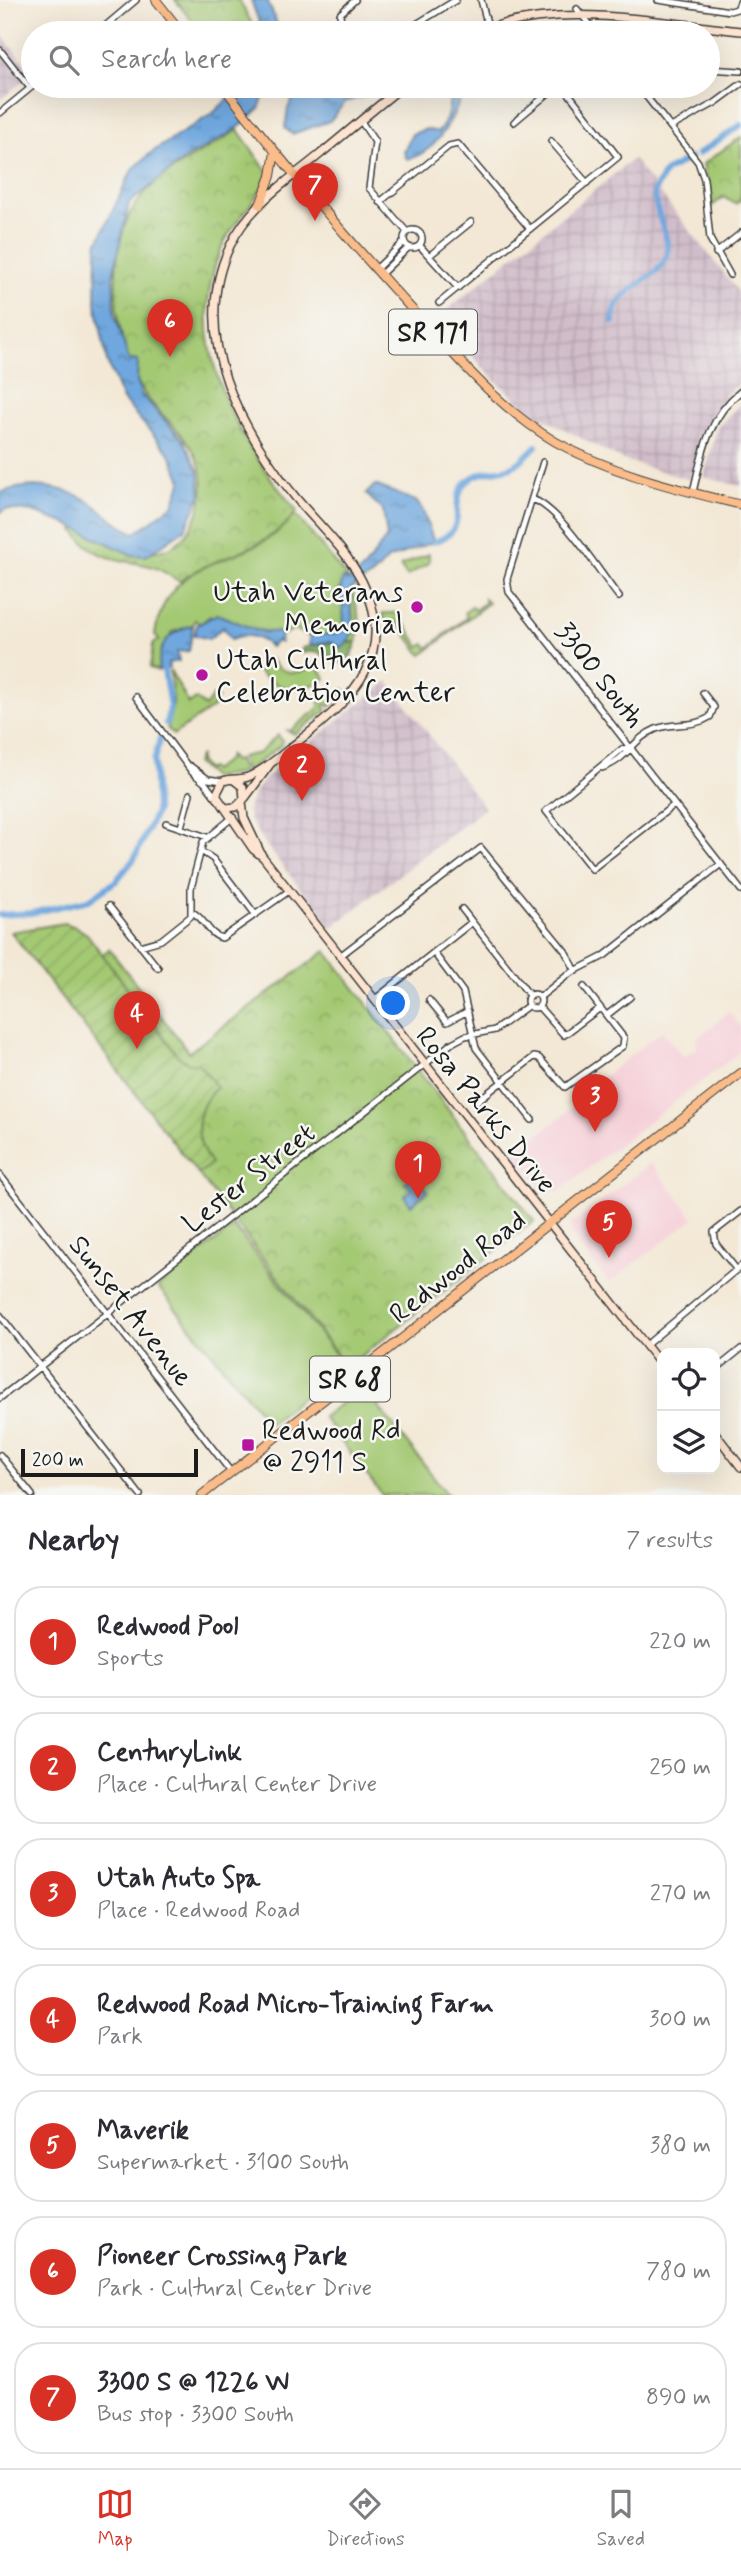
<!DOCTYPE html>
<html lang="en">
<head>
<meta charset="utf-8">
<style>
	body { margin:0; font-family:Mynerve,sans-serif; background:#f7f7f7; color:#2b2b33 }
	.controls { position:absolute; right:21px; bottom:21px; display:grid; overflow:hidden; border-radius:14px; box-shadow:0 7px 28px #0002 }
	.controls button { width:63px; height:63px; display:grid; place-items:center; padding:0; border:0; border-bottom:2px solid #e1e1e2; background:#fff; color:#2b2b33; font:35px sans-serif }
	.scale { position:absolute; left:21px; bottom:18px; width:177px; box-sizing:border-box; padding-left:7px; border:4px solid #1c1c1c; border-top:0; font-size:19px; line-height:24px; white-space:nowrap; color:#1c1c1c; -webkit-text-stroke:5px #f6f6f2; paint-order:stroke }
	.you { position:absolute; left:394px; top:1004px; width:24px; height:24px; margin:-18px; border:5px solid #fff; border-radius:50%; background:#1a73e8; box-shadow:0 0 0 10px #1a73e833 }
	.badge { display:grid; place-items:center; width:46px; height:46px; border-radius:50%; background:#d93025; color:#fff; font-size:23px; font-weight:700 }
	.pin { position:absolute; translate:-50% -58px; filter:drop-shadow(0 2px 4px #0008) }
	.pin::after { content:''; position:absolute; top:37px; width:24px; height:21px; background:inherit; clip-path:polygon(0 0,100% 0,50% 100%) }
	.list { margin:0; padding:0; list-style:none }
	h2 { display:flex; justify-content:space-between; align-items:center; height:91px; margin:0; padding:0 28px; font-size:30px }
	h2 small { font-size:23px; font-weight:400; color:#7c7c81 }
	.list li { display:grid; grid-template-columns:46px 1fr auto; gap:21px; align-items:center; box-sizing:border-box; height:112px; margin:0 14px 14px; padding:0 14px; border:2px solid #e1e1e2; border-radius:28px }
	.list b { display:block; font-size:26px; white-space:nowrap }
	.list p { margin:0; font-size:23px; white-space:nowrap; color:#7c7c81 }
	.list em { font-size:23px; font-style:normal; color:#7c7c81 }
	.icon { flex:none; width:38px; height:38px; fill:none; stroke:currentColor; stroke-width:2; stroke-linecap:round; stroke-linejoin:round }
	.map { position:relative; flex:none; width:741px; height:1495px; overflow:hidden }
	.search { position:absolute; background:#fff; box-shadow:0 7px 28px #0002; left:21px; right:21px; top:21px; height:77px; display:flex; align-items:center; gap:18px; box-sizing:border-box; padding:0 24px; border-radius:38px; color:#7c7c81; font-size:26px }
	.sheet { height:973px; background:#fff }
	nav { display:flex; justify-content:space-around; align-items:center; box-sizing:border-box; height:98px; border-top:2px solid #e1e1e2; background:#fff; font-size:19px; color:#7c7c81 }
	nav a { display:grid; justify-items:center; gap:4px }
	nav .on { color:#d93025 }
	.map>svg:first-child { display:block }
	.built { fill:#f6cfd8 }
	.industrial { fill:url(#industrial-grid) }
	.grass { fill:#a4c973; stroke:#607248; stroke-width:2 }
	.forest { fill:url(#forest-firs); stroke:#506440; stroke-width:2 }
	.park { fill:url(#park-crowns); stroke:#607248; stroke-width:2 }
	.garden { fill:url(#garden-furrows); stroke:#607248; stroke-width:2 }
	.water { fill:url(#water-ripples); stroke:#46627d; stroke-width:2 }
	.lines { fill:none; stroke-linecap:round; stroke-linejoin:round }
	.canal { stroke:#6fa7de; stroke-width:6 }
	.street-casing { stroke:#3c3b38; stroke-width:8 }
	.secondary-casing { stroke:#3c3b38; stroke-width:10 }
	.primary-casing { stroke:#3c3b38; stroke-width:10 }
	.street { stroke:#fff; stroke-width:5 }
	.secondary { stroke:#fde4d0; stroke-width:7 }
	.primary { stroke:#f9bc8a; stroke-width:8 }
	.poi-dot { fill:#b5179e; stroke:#f6f6f2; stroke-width:2.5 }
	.labels { text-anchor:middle; stroke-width:5; stroke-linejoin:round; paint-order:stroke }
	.shield { fill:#f6f6f2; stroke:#5d5d5c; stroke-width:2 }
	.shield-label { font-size:26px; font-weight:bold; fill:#1c1c1c }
	.poi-label { font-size:28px; fill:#1c1c1c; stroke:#f6f6f2; text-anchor:start }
	.street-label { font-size:28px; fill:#1c1c1c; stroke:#f6f6f2 }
</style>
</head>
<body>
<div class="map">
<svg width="741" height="1495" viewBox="0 0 741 1495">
	<defs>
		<pattern id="industrial-grid" width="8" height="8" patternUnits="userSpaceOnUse" patternTransform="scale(1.75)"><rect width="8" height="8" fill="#d1bdca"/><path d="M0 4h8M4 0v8" fill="none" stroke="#b3a2ad"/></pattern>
		<pattern id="forest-firs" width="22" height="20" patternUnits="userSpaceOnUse" patternTransform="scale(1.75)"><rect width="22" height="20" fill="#83ad65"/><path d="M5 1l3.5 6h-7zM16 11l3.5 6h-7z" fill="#6a8c52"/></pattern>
		<pattern id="park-crowns" width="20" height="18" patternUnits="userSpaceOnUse" patternTransform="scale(1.75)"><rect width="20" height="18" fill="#a4c973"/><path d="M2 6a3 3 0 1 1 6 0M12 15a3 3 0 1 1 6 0" fill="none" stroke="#8dac63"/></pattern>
		<pattern id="garden-furrows" width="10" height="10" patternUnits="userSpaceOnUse" patternTransform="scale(1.75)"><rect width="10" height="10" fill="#a4c973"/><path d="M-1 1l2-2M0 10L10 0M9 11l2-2" fill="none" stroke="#8dac63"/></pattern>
		<pattern id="water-ripples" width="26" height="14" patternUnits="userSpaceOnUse" patternTransform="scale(1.75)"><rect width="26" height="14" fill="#6fa7de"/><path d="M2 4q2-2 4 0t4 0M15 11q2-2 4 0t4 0" fill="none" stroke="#5a87b3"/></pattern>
	</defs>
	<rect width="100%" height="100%" fill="#f6f6f2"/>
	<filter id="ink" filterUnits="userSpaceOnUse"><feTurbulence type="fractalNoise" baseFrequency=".0143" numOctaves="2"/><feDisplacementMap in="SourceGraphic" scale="14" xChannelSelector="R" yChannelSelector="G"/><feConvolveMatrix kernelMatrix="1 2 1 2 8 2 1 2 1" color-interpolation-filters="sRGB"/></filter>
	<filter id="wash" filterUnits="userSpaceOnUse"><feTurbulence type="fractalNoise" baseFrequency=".00686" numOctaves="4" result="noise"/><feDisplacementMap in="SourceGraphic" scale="28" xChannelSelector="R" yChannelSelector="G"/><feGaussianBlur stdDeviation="1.57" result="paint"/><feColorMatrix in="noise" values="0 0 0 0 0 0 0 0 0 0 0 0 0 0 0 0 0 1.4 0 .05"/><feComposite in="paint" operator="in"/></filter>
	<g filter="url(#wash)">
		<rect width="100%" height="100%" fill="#f3e8d5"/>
		<path class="built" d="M729 1012 741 1027V1051L560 1190 549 1192 540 1187 515 1153 587 1096 584 1092 662 1031 684 1057 697 1048 696 1039Z
			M651 1163 694 1218 609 1283 573 1237 571 1225Z"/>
		<path class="industrial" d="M0 33 32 73 0 100Z
			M633 159 741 295V383L726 394 705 427 690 480 623 460 528 410 493 378 437 318Z
			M741 403V486L704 477 717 428Z
			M388 681 485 808 331 928 263 841 249 820 248 810 253 795 264 779Z"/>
		<path class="grass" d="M295 514 349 580 339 589 346 617 343 629 335 634 308 636 294 629 285 634 267 633 210 616 200 624 195 620 193 625 172 632 158 671 150 668 153 644 159 640 155 635C168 546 253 572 295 514Z
			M429 554V563L407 576 400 566Z
			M352 588 360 623 357 642 347 643C359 624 345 607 352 588Z
			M484 598 488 603 422 655 396 621H384L383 613H398L420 647 425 644 428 648 467 617 465 612 472 607 475 610 484 603Z
			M270 659C282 675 299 677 315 664L326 678C303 694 276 691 257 670Z
			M170 670 189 704 196 699 205 707 214 695 218 698 212 708 173 735 167 728 173 704Z
			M344 689 346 691 330 707 327 704 324 706 327 710 295 734 286 730 290 731 319 708V702Z
			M278 735 282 740 281 745 246 772 241 757 259 753Z
			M200 755 199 761 206 770 210 768 213 771 229 758 228 755 234 761 238 760 243 773 212 778 196 763Z
			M234 1226 344 1365 269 1423 158 1287Z
			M363 1387 448 1495H382L323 1417Z"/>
		<path class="forest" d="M330 642 341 648 347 643 357 642C353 654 349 663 335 663 325 654 316 650 302 653V648Z"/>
		<path class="park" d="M175 0H239L257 33H202Z
			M238 130 268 173C261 199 232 221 221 249 181 343 237 441 297 511 268 552 218 553 180 581 171 578 165 571 156 568 121 557 98 565 74 530L76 523C97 532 123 548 145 551 190 558 212 497 199 463 188 433 161 418 144 393 113 344 101 242 142 196 166 168 207 151 238 130Z
			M741 137V199L736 204 723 197 711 207 703 164Z
			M109 949 189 1052 326 951 534 1221 347 1367 58 992Z"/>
		<path class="garden" d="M64 923 76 927 87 934 179 1057 189 1063H198L217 1087C195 1108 192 1138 211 1164L198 1174 11 932Z"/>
		<path class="water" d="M251 0H267L281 33H263Z
			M242 86H268L259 109 237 129 185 159 129 203 113 276 115 314 129 360 138 361 137 381 141 394 184 441 199 471 201 495 185 529 146 556 132 555 67 524 33 512 6 509 0 513V493C27 482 59 485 85 499 102 509 116 525 135 533L173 505 182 480 170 454 123 400 107 362 96 303 97 244 132 170 152 152 213 113Z
			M300 86H344L353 92 365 86H378L368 95 345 102 330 121 292 134 285 128 288 108Z
			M448 86H465C456 113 439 153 407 159L404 152 412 134 426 129 438 132C450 119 451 102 448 86Z
			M375 485 416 501 422 509 434 542 388 559 373 575 352 588 349 596 354 625 351 637 342 648 330 642 309 646 310 635 334 634 343 629C347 611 336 596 343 578L349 580C368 569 373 554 387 537L383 510 366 494Z
			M217 614 256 630 281 633 280 643 277 641 270 647C259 635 246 633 231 639L223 627 209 639 194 635 197 625Z
			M193 625 189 651 177 652 179 661 168 663 169 668 158 671C159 643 167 633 193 625Z
			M415 1175 428 1191 411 1205 404 1196 412 1189 405 1183Z"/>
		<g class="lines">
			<path class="canal" d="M698 154 741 125
				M613 322C610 287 666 280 668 251 668 235 655 211 654 192L665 172 690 158
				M434 542C472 529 447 506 465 484 478 469 495 473 511 467 521 463 528 453 536 446
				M163 664 170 707 166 723
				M0 915 31 913 89 900 116 881 134 859 156 812 154 761 160 738"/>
		</g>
	</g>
	<g filter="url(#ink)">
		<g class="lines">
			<g class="street-casing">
				<path id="street" d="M481 0 488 27
					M658 0 730 11 737 9 741 0
					M577 9 596 33
					M97 33 136 0
					M342 33 340 14 355 0
					M402 33 456 0
					M0 50 30 88
					M708 69 741 71
					M638 86 698 162 704 179 710 239 730 275
					M485 96 497 86
					M0 113 33 86
					M360 120 375 142 369 188 407 232
					M514 122 557 86
					M671 127 715 103 741 84
					M551 141 587 183
					M380 202 449 146 458 144 530 229
					M404 239a9 9 0 1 1 18 0a9 9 0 1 1-18 0Z
					M420 246 458 288
					M716 253 741 233
					M429 256 471 222
					M375 270 404 242
					M380 275 409 247
					M439 303 618 157 563 86
					M543 462 507 579 509 592 741 890
					M693 492C702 454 708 417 741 391
					M532 499C561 509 599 572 619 597
					M136 697 192 772 205 783 217 799
					M630 748 622 749 546 811 592 869 674 805
					M190 766 208 779 223 781
					M602 768C629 759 632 739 656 729 674 722 693 728 710 717L714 707 703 693
					M166 823 207 837
					M181 827 190 794
					M201 851 213 859 255 914
					M109 906 158 968
					M462 909 530 996
					M192 912C205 918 208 935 222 938L289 891
					M140 946 161 940 191 916V888L203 842 233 817
					M434 953 463 992 476 1048 532 1120
					M340 956 481 848 565 951 576 971
					M527 1001a7 7 0 1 1 14 0a7 7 0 1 1-14 0Z
					M540 997 569 974 604 956 721 864
					M374 1000 472 922
					M429 1000 447 1022 468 1011
					M539 1007 564 1035 600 1008
					M607 1015 630 997
					M476 1102 534 1057 539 1058 565 1087 623 1046 624 1038 584 987
					M0 1175 231 1472
					M737 1270 716 1244 714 1232 741 1211
					M0 1315 140 1495
					M646 1345 741 1266
					M715 1370 741 1349
					M0 1398 452 1043 465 1036 495 1030 529 1005
					M0 1455 32 1495"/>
			</g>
			<g class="secondary-casing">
				<path id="secondary" d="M474 33C561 0 650 22 741 31
					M403 86C374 109 346 133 318 156 285 183 248 207 230 246 188 336 240 429 296 498 318 524 346 550 362 581 399 653 353 699 300 740 285 752 265 770 248 777 240 780 231 778 223 781L216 795 253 849 263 857 662 1366
					M245 798 271 763
					M242 802 244 818 262 856
					M225 808 236 807 244 799 243 787 234 780
					M715 1433 741 1467"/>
			</g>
			<g class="primary-casing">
				<path id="primary" d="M156 0 182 33
					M223 86C285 166 350 242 419 317 461 362 501 410 556 442 613 474 678 489 741 505
					M260 205 271 176 275 152
					M202 1495 741 1073"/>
			</g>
			<use href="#street" class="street"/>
			<use href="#secondary" class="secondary"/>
			<use href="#primary" class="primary"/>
		</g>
	</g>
	<g class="poi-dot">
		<circle cx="417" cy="607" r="7"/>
		<circle cx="202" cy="675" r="7"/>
		<rect x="241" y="1438" width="14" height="14" rx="3.5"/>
	</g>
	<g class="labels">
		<g class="shield">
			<rect x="389" y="309.5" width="88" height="45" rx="5"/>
			<rect x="310" y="1356.5" width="80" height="45" rx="5"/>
		</g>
		<g class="shield-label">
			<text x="433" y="341">SR 171</text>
			<text x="350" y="1388">SR 68</text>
		</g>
		<g class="poi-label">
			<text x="403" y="601" text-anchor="end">Utah Veterans<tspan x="403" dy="32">Memorial</tspan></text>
			<text x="216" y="669">Utah Cultural<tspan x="216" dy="32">Celebration Center</tspan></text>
			<text x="262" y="1439">Redwood Rd<tspan x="262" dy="32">@ 2911 S</tspan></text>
		</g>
		<g class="street-label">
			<text transform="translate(601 674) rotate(52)" y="10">3300 South</text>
			<text transform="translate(487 1109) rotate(51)" y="10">Rosa Parks Drive</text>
			<text transform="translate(248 1177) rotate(-38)" y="10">Lester Street</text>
			<text transform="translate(457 1266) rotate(-38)" y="10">Redwood Road</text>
			<text transform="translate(132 1310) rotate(52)" y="10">Sunset Avenue</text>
		</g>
	</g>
</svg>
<div class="controls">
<button><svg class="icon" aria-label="locate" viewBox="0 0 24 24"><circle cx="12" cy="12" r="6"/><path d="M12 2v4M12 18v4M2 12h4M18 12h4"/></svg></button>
<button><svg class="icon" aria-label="layers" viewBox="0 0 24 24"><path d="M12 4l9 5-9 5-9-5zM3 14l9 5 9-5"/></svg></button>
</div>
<div class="scale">200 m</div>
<div class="you"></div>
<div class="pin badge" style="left:418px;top:1199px">1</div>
<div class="pin badge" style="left:302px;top:801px">2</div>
<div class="pin badge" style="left:595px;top:1132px">3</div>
<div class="pin badge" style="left:137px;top:1049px">4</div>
<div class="pin badge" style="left:609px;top:1258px">5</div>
<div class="pin badge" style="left:170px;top:357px">6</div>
<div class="pin badge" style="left:315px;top:221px">7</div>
<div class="search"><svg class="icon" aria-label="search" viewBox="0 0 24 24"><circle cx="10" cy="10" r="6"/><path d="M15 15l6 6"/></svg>Search here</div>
</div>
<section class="sheet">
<h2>Nearby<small>7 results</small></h2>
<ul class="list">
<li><span class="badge">1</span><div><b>Redwood Pool</b><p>Sports</p></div><em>220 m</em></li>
<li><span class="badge">2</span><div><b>CenturyLink</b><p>Place · Cultural Center Drive</p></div><em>250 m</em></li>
<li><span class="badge">3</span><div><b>Utah Auto Spa</b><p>Place · Redwood Road</p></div><em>270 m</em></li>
<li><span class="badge">4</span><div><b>Redwood Road Micro-Training Farm</b><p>Park</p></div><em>300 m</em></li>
<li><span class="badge">5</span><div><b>Maverik</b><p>Supermarket · 3100 South</p></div><em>380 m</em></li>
<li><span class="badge">6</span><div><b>Pioneer Crossing Park</b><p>Park · Cultural Center Drive</p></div><em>780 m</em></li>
<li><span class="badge">7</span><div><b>3300 S @ 1226 W</b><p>Bus stop · 3300 South</p></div><em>890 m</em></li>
</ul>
</section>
<nav>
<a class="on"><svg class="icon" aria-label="map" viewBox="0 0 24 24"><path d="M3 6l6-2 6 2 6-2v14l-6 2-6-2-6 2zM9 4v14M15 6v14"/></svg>Map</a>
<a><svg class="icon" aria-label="directions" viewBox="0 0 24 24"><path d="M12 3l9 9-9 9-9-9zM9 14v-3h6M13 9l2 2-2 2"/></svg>Directions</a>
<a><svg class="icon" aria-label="saved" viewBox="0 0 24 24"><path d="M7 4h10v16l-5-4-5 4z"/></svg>Saved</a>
</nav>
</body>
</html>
